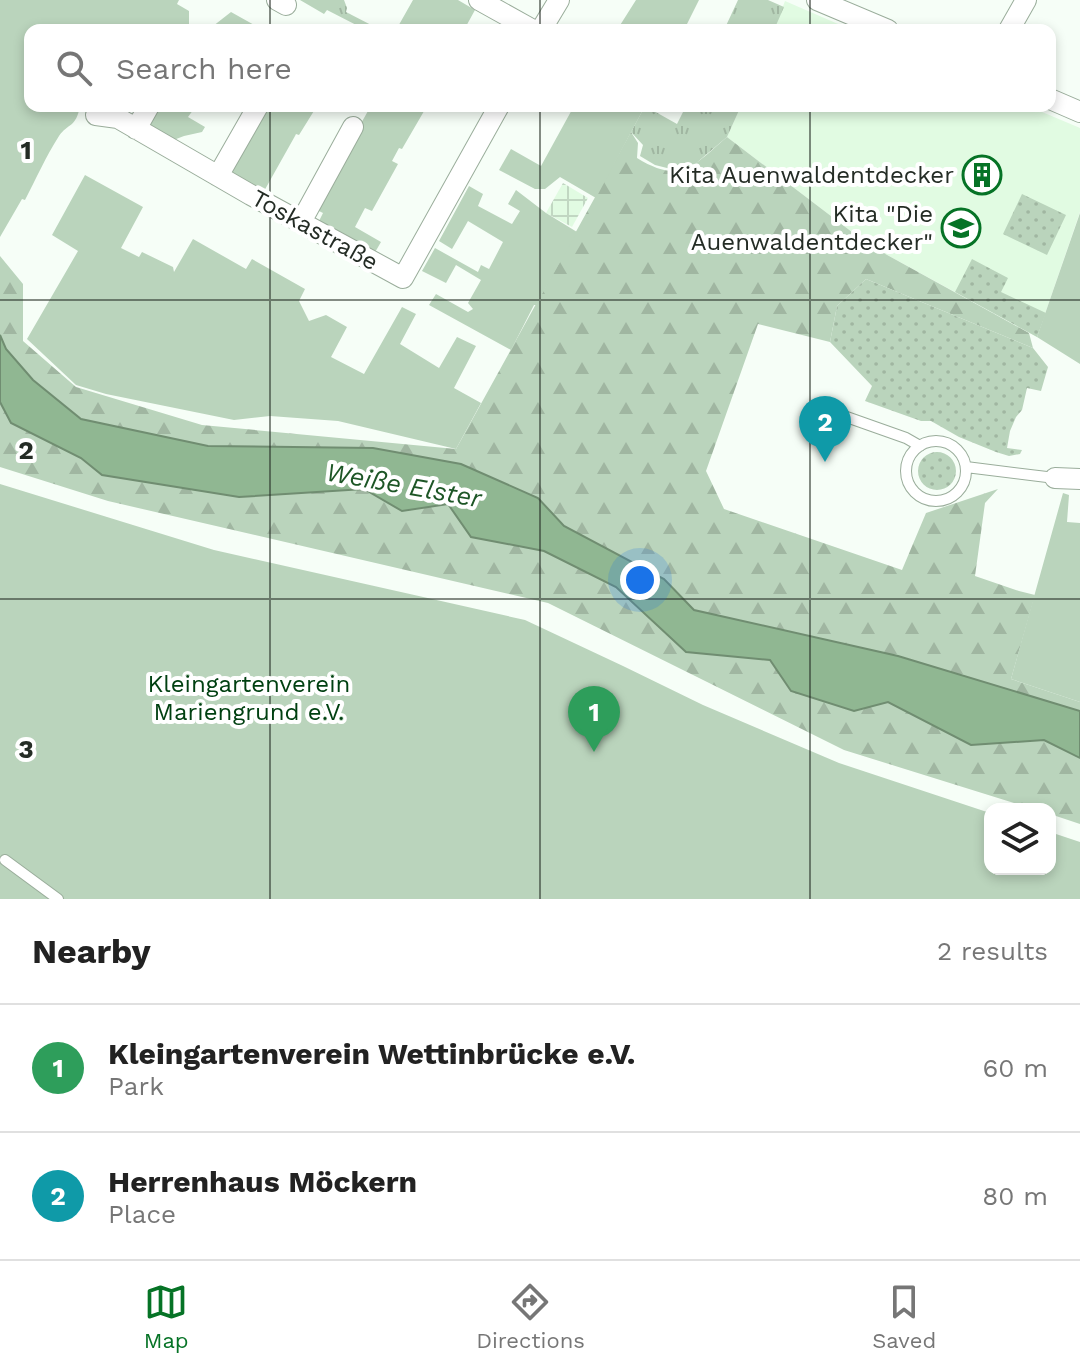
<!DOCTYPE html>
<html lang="en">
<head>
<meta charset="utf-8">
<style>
	body { margin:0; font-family:"Work Sans",sans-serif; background:#f2f2f2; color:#222 }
	.controls { position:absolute; right:24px; bottom:24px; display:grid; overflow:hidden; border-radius:16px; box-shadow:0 4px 12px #0003 }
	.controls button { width:72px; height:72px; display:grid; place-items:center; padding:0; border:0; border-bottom:2px solid #e0e0e0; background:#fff; color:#222; font:40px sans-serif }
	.you { position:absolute; left:640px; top:580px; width:28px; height:28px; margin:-20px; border:6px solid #fff; border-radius:50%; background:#1a73e8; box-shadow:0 0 0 12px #1a73e833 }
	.badge { display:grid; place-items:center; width:52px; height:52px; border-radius:50%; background:#067326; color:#fff; font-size:26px; font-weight:700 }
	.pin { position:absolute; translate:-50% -66px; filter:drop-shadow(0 2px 4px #0008) }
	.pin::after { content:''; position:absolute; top:42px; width:28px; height:24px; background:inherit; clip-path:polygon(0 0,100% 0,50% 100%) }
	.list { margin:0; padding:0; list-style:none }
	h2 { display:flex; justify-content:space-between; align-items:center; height:104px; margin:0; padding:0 32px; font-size:34px }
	h2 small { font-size:26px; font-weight:400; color:#767676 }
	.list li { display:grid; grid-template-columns:52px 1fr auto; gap:24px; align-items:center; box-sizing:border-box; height:128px; padding:0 32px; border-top:2px solid #e0e0e0 }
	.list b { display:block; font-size:30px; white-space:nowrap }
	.list p { margin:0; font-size:26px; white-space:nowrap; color:#767676 }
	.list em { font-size:26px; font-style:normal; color:#767676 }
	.icon { flex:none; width:44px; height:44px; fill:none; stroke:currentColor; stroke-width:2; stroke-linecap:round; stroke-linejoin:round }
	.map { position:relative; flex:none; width:1080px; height:899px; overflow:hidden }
	.search { position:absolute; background:#fff; box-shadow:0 4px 12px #0003; left:24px; right:24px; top:24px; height:88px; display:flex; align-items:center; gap:20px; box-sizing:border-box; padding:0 28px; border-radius:16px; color:#767676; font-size:30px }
	.sheet { height:360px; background:#fff }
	nav { display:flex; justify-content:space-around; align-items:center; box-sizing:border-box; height:112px; border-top:2px solid #e0e0e0; background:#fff; font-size:22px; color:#767676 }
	nav a { display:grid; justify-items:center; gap:4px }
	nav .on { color:#067326 }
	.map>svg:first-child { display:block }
	.built { fill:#e1fbe2 }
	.industrial { fill:url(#industrial-grid) }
	.grass { fill:url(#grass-tufts) }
	.forest { fill:url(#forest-firs) }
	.park { fill:url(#park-dots) }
	.garden { fill:#bad4bc }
	.water { fill:#90b792; stroke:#708d71; stroke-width:2 }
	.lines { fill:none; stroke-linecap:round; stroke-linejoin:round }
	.service-casing { stroke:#9aad9b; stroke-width:12 }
	.minor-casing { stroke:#9aad9b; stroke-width:22 }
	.service { stroke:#fff; stroke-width:10 }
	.minor { stroke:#fff; stroke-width:20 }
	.grid { fill:none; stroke:#242c25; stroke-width:2; stroke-opacity:0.55 }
	.labels { text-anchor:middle; stroke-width:8; stroke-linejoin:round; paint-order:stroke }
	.poi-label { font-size:24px; fill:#242c25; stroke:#fff; text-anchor:end }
	.street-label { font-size:24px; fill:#242c25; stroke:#fff }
	.park-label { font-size:24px; fill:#004011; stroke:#fff }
	.water-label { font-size:26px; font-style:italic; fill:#1d5626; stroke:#fff }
	.grid-label { font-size:26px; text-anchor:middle; font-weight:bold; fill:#242c25; stroke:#fff; stroke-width:8; stroke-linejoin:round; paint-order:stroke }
</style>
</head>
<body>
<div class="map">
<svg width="1080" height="899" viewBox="0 0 1080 899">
	<defs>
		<pattern id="industrial-grid" width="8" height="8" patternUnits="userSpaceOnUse" patternTransform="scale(2)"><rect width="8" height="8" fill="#e1fbe2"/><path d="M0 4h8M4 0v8" fill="none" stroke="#c1d7c2"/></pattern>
		<pattern id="grass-tufts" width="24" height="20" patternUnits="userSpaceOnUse" patternTransform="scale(2)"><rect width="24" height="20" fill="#bad4bc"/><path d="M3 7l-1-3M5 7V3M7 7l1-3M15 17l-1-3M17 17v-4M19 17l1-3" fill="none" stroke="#a0b6a1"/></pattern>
		<pattern id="forest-firs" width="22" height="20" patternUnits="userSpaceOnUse" patternTransform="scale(2)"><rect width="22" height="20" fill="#bad4bc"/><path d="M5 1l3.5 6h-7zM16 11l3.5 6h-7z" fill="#a0b6a1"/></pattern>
		<pattern id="park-dots" width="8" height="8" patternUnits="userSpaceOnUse" patternTransform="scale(2)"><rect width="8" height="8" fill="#bad4bc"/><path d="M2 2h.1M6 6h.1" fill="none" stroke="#a0b6a1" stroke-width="1.8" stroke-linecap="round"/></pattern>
	</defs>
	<rect width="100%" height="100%" fill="#f6fef7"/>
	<path class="built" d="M785 1 852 30H774Z
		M741 106H1028L1080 128V212L1037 337 869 245 727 137Z"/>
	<path class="industrial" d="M563 183 588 198 572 227 546 213Z"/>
	<path class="grass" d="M300 0H344L347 8 346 12 377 28 366 30 327 10 324 14Z
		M738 0H768L784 7 774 30H724Z
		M645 106 677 124 686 106H741L727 137 694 165 671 169 655 165 640 156 643 145 631 132Z"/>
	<path class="forest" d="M631 132 638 143 637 158C681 185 693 166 727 137L869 245 1029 333 1033 348 866 279 837 306 830 342 758 324 706 471 724 509 902 570 926 513 998 489 985 503 975 576 1019 591 1035 595 1011 679 1080 702V711L898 656 694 610 664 579 564 526 537 498 373 448 208 447 81 419 33 380 6 349 0 335V256L23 284V341L76 387 202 425 456 449Z
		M0 402 11 423 81 458 102 475 239 497 364 489 402 511 448 504 472 537 544 551 616 587 686 652 770 660 792 691 854 711 888 702 971 745 1044 740 1080 758V824L1050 814V809H1033L844 750 548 603 108 501 0 467Z"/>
	<path class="park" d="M1022 194 1066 215 1047 255 1003 234Z
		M972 259 1008 278 1001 292 1046 313 1037 337 955 292Z
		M866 279 1033 348 1048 367 1041 391 1027 388 1022 410 1016 417 1010 431 1007 448 1022 450 1020 454 1009 456 996 452 959 437 931 421H921L865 401 872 386 830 342 837 306Z
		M918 471a19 19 0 1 1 38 0a19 19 0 1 1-38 0Z"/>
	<path class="garden" d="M0 0H179L177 4 189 11V25L186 30H159L155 28 153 30H30V106H80C76 128 68 123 59 136 46 156 36 179 25 200L22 199 0 237Z
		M413 0H458L475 10 464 30H396Z
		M636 0H699L684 30H617Z
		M231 12 263 30H208Z
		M154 106H196L188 117 205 127 202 132 184 136 171 141 143 125Z
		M262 106H317L299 135 296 134 295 136 263 193 225 171Z
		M361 106H427L402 149 399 148 392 161 398 164 372 211 365 208 355 227 381 242 374 254 318 223 323 213 313 208 368 111Z
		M574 106H645L596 198 560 177 545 189H535L499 170 511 149 541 166Z
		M85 175 143 207 121 248 139 257 142 252 173 267 174 272 193 239 246 269 252 259 305 289 299 301 309 321 326 315 347 327 331 357 364 374 402 307 416 314 400 344 439 368 457 337 476 346 454 388 481 403 456 449 338 421 270 416 234 420 106 394 76 385 27 339 78 251 52 235Z
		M469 186 483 194 478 206 512 224 520 211 508 204 516 190 546 213 577 232 536 305H534L511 350 429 305 436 294 468 312 473 309 468 303 481 280 456 265 446 283 422 271 435 248 478 272 481 265 489 269 503 242 468 221 452 249 439 241Z
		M1080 213V364L1037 337Z
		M0 484 214 550 525 620 623 666 703 705 839 763 990 813V869H1050V832L1080 842V899H0Z
		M1063 493 1069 495 1067 522 1080 523V702L1011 679Z"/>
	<path class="water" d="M0 335 6 349 33 380 81 419 208 446 373 448 461 464 538 498 564 526 664 579 694 610 898 656 1080 711V758L1044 740 971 745 888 702 854 711 791 691 770 660 686 652 616 587 544 551 471 537 448 504 402 511 364 489 239 497 102 475 81 458 11 423 0 402Z"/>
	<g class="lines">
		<g class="service-casing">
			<path id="service" d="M824 409 906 438 920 446
				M906 471a30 30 0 1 1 60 0a30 30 0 1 1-60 0Z
				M966 467 1055 478
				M5 860 58 899"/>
		</g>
		<g class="minor-casing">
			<path id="minor" d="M277 0 286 5
				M479 0 533 30
				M817 0 888 30
				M541 30 559 0
				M1009 30 1026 0
				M1050 99 1080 112
				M96 115 118 118 251 195 403 278 499 106
				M136 129 149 106
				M218 176 258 106
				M301 222 353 127
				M1055 478 1080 479"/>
		</g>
		<use href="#service" class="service"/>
		<use href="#minor" class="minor"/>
	</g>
	<path class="grid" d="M270 0V30M540 0V30M810 0V30M270 106V899M540 106V899M810 106V899M0 300H1080M0 599H1080"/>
	<defs>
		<g id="building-ring" transform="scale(2)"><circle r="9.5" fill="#fff" stroke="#067326" stroke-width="1.5"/><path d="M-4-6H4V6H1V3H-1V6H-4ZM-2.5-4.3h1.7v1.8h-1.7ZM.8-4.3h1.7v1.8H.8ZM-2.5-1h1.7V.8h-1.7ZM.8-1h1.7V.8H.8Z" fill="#067326"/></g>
		<g id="school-ring" transform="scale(2)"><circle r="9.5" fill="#fff" stroke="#067326" stroke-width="1.5"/><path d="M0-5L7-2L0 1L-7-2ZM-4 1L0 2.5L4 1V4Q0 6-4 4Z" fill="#067326"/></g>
	</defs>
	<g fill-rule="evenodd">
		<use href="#building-ring" x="982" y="175"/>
		<use href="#school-ring" x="961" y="228"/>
	</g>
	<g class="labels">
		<g class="poi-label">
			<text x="954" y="183">Kita Auenwaldentdecker</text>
			<text x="933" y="222">Kita "Die<tspan x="933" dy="28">Auenwaldentdecker"</tspan></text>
		</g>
		<g class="street-label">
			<text transform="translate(315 230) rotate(29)" y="8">Toskastraße</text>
		</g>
		<g class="park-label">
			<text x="249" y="692">Kleingartenverein<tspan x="249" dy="28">Mariengrund e.V.</tspan></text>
		</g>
		<g class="water-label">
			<text transform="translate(404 485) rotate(10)" y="9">Weiße Elster</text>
		</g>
	</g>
	<g class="grid-label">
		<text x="26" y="159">1</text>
		<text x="26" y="459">2</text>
		<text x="26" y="758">3</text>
	</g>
</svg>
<div class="controls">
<button><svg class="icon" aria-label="layers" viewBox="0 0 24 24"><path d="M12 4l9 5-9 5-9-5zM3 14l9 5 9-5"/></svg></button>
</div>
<div class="you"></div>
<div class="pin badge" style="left:594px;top:752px;background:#2e9e5b">1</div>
<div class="pin badge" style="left:825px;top:462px;background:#0f9aa8">2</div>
<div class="search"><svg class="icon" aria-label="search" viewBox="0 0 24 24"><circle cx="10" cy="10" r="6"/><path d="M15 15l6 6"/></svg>Search here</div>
</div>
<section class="sheet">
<h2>Nearby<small>2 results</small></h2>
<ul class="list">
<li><span class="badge" style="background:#2e9e5b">1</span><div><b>Kleingartenverein Wettinbrücke e.V.</b><p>Park</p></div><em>60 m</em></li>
<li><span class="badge" style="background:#0f9aa8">2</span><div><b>Herrenhaus Möckern</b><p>Place</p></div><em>80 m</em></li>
</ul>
</section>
<nav>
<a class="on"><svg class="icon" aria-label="map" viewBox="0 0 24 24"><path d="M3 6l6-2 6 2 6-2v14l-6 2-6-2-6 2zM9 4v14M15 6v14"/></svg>Map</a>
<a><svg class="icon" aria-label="directions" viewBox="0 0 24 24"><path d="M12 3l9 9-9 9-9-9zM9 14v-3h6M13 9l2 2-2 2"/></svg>Directions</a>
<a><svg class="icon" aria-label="saved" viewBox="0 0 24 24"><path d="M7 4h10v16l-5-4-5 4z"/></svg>Saved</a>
</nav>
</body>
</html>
